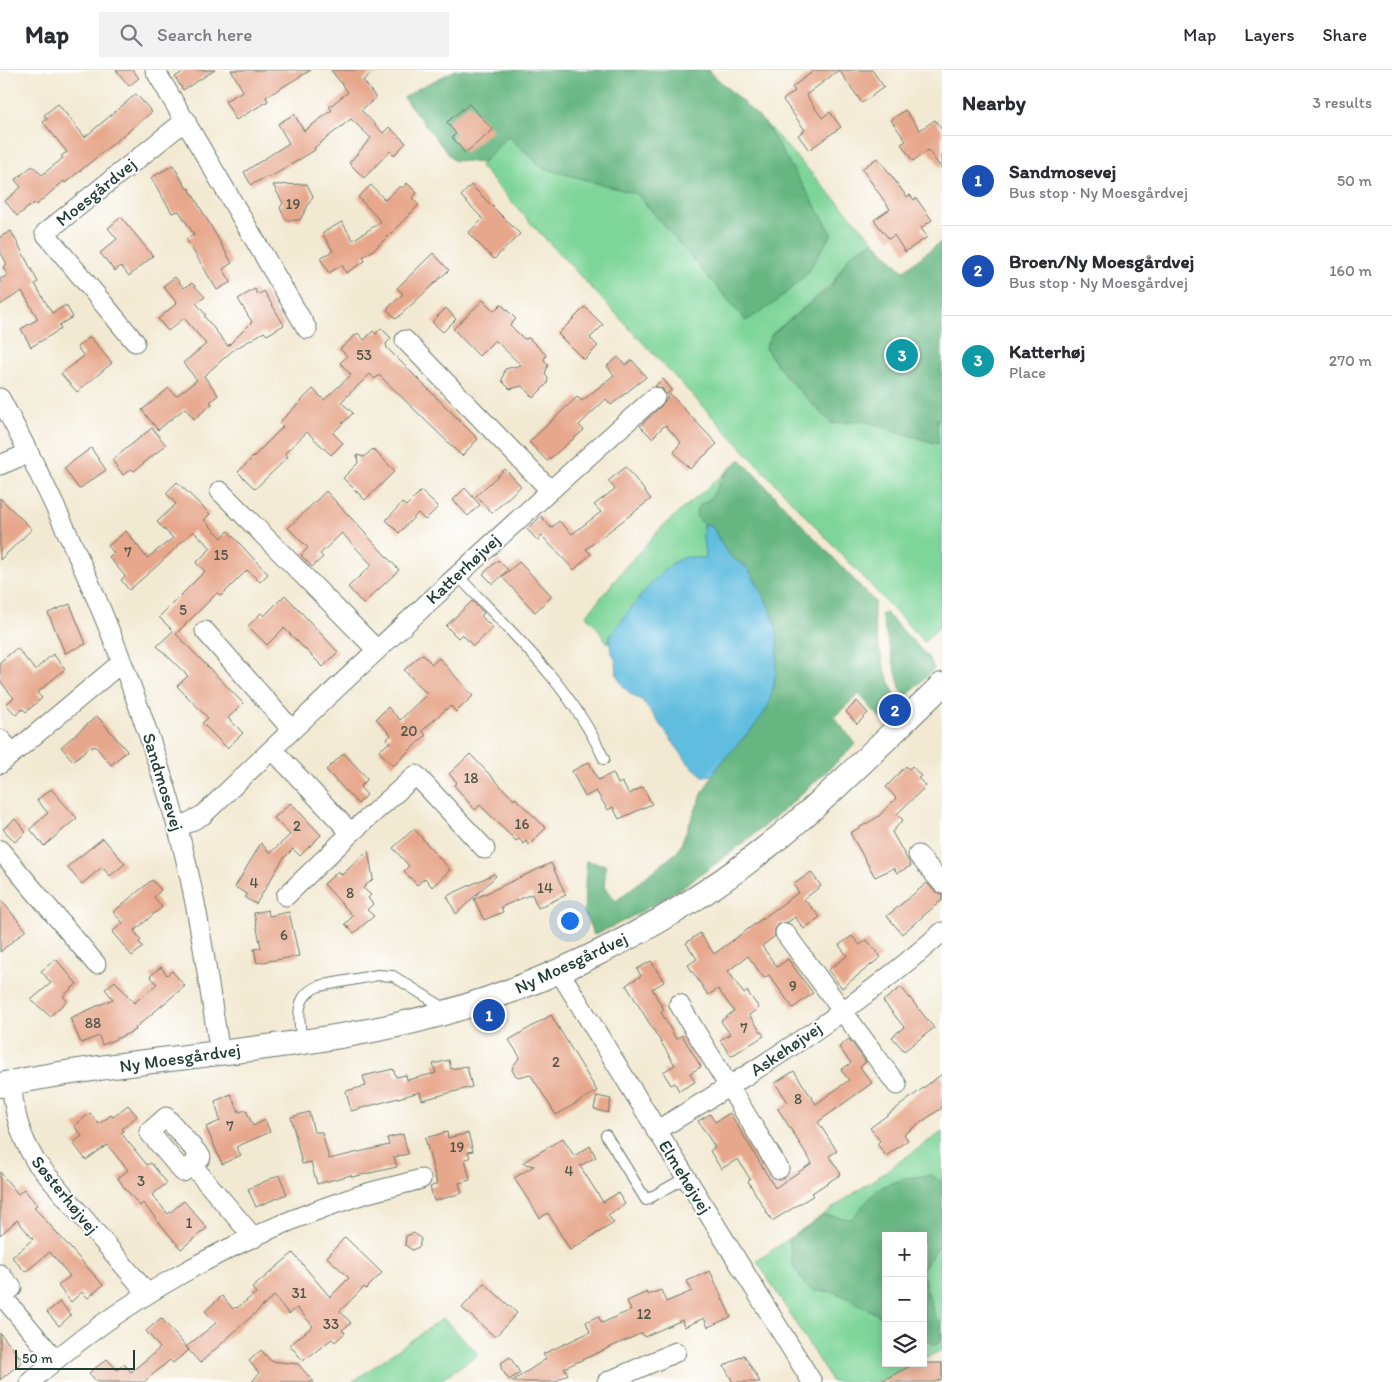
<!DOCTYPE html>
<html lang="en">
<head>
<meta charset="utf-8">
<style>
	body { margin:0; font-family:Itim,sans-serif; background:#f2f2f3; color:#2b2b33 }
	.controls { position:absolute; right:15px; bottom:15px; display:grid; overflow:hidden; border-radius:0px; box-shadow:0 2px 12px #0003 }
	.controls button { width:45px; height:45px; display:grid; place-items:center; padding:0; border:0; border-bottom:1px solid #e1e1e2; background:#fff; color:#2b2b33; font:25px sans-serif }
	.scale { position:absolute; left:15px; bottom:12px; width:120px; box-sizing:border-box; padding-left:5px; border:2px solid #1f3d34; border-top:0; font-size:14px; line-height:18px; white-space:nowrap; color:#1f3d34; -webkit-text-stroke:4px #fff; paint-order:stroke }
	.you { position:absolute; left:569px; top:850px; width:18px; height:18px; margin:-12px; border:4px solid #fff; border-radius:50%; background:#1a73e8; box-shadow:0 0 0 8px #1a73e833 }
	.badge { display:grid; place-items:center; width:32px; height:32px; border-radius:50%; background:#7c3aed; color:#fff; font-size:16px; font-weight:700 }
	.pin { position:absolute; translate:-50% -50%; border:2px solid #fff; box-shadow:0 1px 5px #0006 }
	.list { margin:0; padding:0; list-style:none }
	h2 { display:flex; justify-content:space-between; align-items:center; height:65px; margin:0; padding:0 20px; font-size:21px }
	h2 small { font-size:16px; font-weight:400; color:#7c7c81 }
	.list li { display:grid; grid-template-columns:32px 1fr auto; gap:15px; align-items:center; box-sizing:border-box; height:90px; padding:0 20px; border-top:1px solid #e1e1e2 }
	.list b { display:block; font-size:19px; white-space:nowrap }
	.list p { margin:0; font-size:16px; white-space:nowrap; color:#7c7c81 }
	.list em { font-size:16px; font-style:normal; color:#7c7c81 }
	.icon { flex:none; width:28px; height:28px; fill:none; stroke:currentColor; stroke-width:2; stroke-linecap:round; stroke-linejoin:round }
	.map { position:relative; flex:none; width:942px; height:1312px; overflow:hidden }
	header { display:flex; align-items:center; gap:30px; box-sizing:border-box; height:70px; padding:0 25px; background:#fff; border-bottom:1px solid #e1e1e2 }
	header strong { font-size:24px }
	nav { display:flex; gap:28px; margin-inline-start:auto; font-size:18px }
	.search { width:350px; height:45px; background:#f2f2f3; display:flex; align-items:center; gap:12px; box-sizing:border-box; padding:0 18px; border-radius:0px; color:#7c7c81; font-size:19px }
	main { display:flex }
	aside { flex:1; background:#fff }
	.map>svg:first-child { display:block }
	.green { fill:#7ed599; stroke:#4e8966 }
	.forest { fill:#66b681; stroke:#427a5a }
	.water { fill:#61bddf; stroke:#407d8a }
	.building { fill:#e7a78c }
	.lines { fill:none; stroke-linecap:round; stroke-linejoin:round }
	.service-casing { stroke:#69796b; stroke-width:12 }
	.minor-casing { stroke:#69796b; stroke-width:21 }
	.tertiary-casing { stroke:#69796b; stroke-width:26 }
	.service { stroke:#fff; stroke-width:10 }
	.minor { stroke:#fff; stroke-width:19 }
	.tertiary { stroke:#fff; stroke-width:24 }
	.labels { text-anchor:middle; stroke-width:4; stroke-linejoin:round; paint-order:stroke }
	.number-label { font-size:15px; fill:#51584a }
	.street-label { font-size:18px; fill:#1f3d34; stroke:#fff }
</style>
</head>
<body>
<header>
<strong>Map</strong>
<div class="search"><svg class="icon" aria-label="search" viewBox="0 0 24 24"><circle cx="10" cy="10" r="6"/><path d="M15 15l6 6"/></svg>Search here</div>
<nav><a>Map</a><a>Layers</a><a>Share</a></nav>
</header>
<main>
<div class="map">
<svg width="942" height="1312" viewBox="0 0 942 1312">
	<rect width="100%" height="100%" fill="#fff"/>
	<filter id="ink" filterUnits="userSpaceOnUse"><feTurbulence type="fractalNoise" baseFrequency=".02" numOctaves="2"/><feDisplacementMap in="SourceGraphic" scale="10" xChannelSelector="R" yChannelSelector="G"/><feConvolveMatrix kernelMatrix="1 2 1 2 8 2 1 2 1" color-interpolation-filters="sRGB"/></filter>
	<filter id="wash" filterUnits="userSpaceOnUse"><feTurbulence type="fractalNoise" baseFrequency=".0096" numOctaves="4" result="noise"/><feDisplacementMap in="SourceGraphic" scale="20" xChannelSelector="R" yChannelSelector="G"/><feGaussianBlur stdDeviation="1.12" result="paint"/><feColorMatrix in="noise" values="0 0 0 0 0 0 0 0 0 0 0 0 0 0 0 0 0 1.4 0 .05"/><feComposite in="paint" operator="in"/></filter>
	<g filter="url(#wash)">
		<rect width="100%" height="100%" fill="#f2e9d2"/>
		<path class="green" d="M764 52 874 171 851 184 831 215 772 264 765 278 788 308 831 353 866 351 937 374V349L942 348V554L924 572 537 160 480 96 508 65 543 98 637 124 747 250 831 165Z
			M726 402 711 428 697 446 703 454 706 488 663 502 610 566 608 574 596 556 586 546 629 493 664 455Z
			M942 1062V1280L923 1289V1166H886V1293H916L890 1312H832L757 1191Z
			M443 1248 479 1284 437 1312H352Z"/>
		<path class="forest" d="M456 0H708L764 52 832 163 806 205 776 232 746 251 637 124 543 98 508 66 482 93 453 90 404 28 417 19Z
			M874 171 903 201 942 171V348L937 349 938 374 864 351 831 353 786 307 765 278 772 264 831 217 851 184Z
			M740 389 875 532C869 556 887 611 899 633L882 650 859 624 834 647 856 674C777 748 694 821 594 865L584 842 586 791 606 795 604 817 616 831 678 781 703 722 723 688 747 665 767 638 774 617 776 554 746 496 734 490 725 479 711 455 703 454 696 446 697 437 711 428 726 402Z
			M885 542 928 587 934 599 906 627 901 621 881 545Z
			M931 1105 942 1112V1176L937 1178 923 1199V1166H886V1249L835 1222 814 1221 805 1215 793 1195 789 1169 823 1145 851 1149 879 1118 906 1108Z
			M923 1205 935 1248 942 1253V1271L935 1275 923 1269Z"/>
		<path class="water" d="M703 454 711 455C718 467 724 481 735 490 739 493 744 494 747 498 758 513 769 535 775 553 781 569 775 625 766 640 751 664 728 680 713 705L703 706 689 694 642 630C631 626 621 616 617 605 616 600 617 594 615 589 611 580 608 576 610 566 627 545 656 500 680 489 690 485 697 489 706 488L703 469Z"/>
		<g id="blocks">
			<path class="building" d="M116 0H133L139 8 129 16Z
				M186 0H215L183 20 175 7Z
				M231 0H311L266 27 268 31 236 50 225 31 243 21Z
				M331 0H376L363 10 376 28 361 40 383 63 389 57 406 73 394 85 390 81 364 108 349 93 371 68 351 49 314 78 315 80 269 108 268 106 251 115 244 102 289 73 278 54 294 44 304 61 332 40 329 37 348 22Z
				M815 0H872L884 17 862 33 839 0 806 25 822 48 830 42 841 57 809 80 798 65 805 60 783 30 795 21 792 17Z
				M136 24 152 42 65 113 64 111 36 135 34 133 17 146 5 131 21 117 15 110 31 97H34L42 105 63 88 61 86 67 82 43 52 47 49 44 45 58 34 85 67Z
				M469 34 493 60 465 83 452 67 456 64 447 52Z
				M905 40 920 60 935 50 942 60V99L928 80 913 91 901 74 906 71 891 50Z
				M877 88 879 89 907 127 910 125 914 130 916 128 932 150 921 158 927 167 905 182 894 165 889 169 874 150 890 139 862 99Z
				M173 95 187 119 189 118 232 193 223 199 231 212 217 220 186 169 194 165 179 141 172 143 151 108Z
				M407 113 417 123 412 128 419 135 376 178 363 187 365 191 346 203 342 195 329 203 320 188 333 181 322 163 342 152 353 170 381 152 358 127 371 115 385 130 400 116 402 118Z
				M307 114 313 126 311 130 300 150H286L280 138 283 133 273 115Z
				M471 115 520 164 494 189 468 163 483 149 461 126Z
				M121 147 153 186 129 206 121 196 115 201 100 183 117 169 108 158Z
				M11 161 38 212 35 214 52 243 66 235 73 247 59 255 61 259 31 277 21 259 38 249 22 221 0 235V209L8 205 3 197 7 194 0 181V167Z
				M433 183 449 200 396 249 387 239 403 224 397 218Z
				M175 207 184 218 192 213 205 227 196 233 206 245 204 246 228 276 252 252 238 229 255 219 258 225 264 221 284 255 267 265 264 262 232 281 204 306 218 325 210 332 212 334 194 349 185 338 158 360 142 340 169 318 176 326 197 310 183 293 206 274 184 248 168 261 158 249 177 233 163 216Z
				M483 230 494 241 501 234 516 249 510 255 524 269 529 268 546 285 544 290 548 294 545 305 548 308 547 314 533 328 522 316 510 319 502 311 505 299 521 295 495 270 479 286 453 259Z
				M585 237 603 255 590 268 598 276 584 290 558 264Z
				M446 238 456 249 443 262 432 252Z
				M381 258 391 268 386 274 387 278 478 369 462 386 379 305 375 309 370 304 341 332 353 343 333 363 343 373 331 385 307 362 285 383 288 387 255 419 238 402 283 357 279 353 313 319 324 330 351 305 340 293 347 286 340 279 358 263 364 270 373 261 376 264Z
				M90 267 112 293 77 322 61 304 84 286 77 277Z
				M618 287 625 295 632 290 646 307 611 335 606 329 579 355 584 360 547 391 529 372 577 327 582 331 614 305 607 296Z
				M663 309 672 320 666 325 663 319 655 316Z
				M670 324 717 374 690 399 674 382 681 372 665 355 652 368 640 356 662 335Z
				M152 358 166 375 134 401 131 399 123 405 112 390Z
				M91 378 106 400 79 419 64 398Z
				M373 379 395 401 365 430 343 408 358 393 357 385 364 387Z
				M626 397 651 429 586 479 591 484 574 500 542 466 538 471 527 459 541 446 551 458 559 451 572 464 601 442 594 435 615 419 608 411Z
				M505 399 521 416 492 443 476 426Z
				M177 412 210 444 204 450 222 468 228 461 268 504 260 512 247 500 221 526 217 523 176 564 243 633 228 648 243 663 227 678 202 653 208 648 177 616 188 606 157 576 173 561 159 547 205 501 196 493 211 478 193 461 157 496 129 520 121 510 125 506 109 487 114 483 108 476 126 461 147 488 173 468 157 452 176 434 166 423Z
				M465 418 480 435 468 446 453 430Z
				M326 421 399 500 363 534 348 517 372 495 342 463 320 484 323 487 312 497 301 485 308 478 288 458Z
				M421 421 438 437 425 450 418 443 399 463 386 450 402 433 406 436Z
				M0 428 32 459 0 490Z
				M498 490 508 500 493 514 483 504Z
				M519 492 552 526 535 542 502 507Z
				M285 525 338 582 323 597 284 558 267 575 248 556 261 543 264 546Z
				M472 531 484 543 481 546 493 558 473 576 462 564 458 568 446 556Z
				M70 534 86 574 65 583 48 543Z
				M17 578 35 600 53 584 65 599 37 623 42 628 26 642 23 639 16 645 6 634 14 628 0 611V592Z
				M422 584 432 594 439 588 473 626 456 642 451 636 445 640 422 661 426 665 393 696 379 681 390 672 387 669 391 665 376 649 388 637 400 650 427 624 404 600Z
				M857 631 868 643 857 654 846 642Z
				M97 646 127 681 111 695 95 676 92 678 91 676 73 691 61 677Z
				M344 683 366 707 367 710 360 717 367 725 358 734 326 700Z
				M470 684 514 730 515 728 546 758 529 775 526 771 524 774 519 769 516 771 480 735 475 740 454 715 457 712 449 704Z
				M589 692 598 710 613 703 618 714 622 712 629 724 643 717 652 734 619 749 613 737 608 740 596 721 585 727 572 701Z
				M906 696 909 699 912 696 921 706 918 708 926 716 897 744 903 750 892 762 911 796 897 803 894 798 875 807 850 763 878 747 896 728 886 717Z
				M51 719 77 748 44 776 30 759 48 743 37 730Z
				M291 733 321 765 300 786 293 779 283 789 256 834 245 828 247 824 235 817 261 773 270 783 290 765 274 748Z
				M15 749 26 762 15 772 3 759Z
				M414 759 450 800 432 817 425 808 417 815 404 801 409 796 393 778Z
				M103 768 125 794 110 806 102 797 82 814 67 797Z
				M368 780 373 809 363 818 371 825 368 828 373 834 367 840 374 846 354 863 345 854 353 846 324 814 338 801 342 805Z
				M551 793 566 825 538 838 532 824 501 837 503 842 484 850 474 829Z
				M811 802 821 816 804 829 820 847 804 859 795 847 788 852 779 854 775 859V866L762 876 777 897 788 889 813 923 793 938 769 905 764 908 748 886 728 901 744 924 747 921 759 938 749 945 764 966 731 986 720 970 730 964 721 951 734 941 718 919 708 925 688 895 697 889 686 873 700 863 714 884 799 822 793 815Z
				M494 804 496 806 456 844 447 826Z
				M152 810 161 820 154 827 162 837 134 861 141 870 139 872 143 877 132 886 112 862 123 853 113 842Z
				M927 813 934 821 942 824V830L902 864 887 846Z
				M0 829 26 860 0 882Z
				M268 840 269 846 289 842 299 886 257 893 254 879 261 878 254 843Z
				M852 866 860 875 867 870 881 887 842 918 828 900 847 886 839 875Z
				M56 889 77 914 63 926 67 931 50 946 31 930 51 913 41 901Z
				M651 891 664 912 652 919 664 940 661 942 676 969 682 965 701 997 690 1003 695 1012 679 1021 675 1013 671 1015 663 1002 675 995 626 915 641 906 637 899Z
				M161 897 167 905 172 901 185 916 135 958 136 960 102 975 99 966 81 973 70 948 113 929 105 919 115 911 134 933 157 914 150 906Z
				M901 917 934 958 904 981 892 967 904 957 883 931Z
				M551 945 597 1021 556 1045 530 1004 519 1007 515 1005 512 1000 513 996 520 987 509 970Z
				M849 969 866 992 860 997 872 1013 818 1052 837 1081 829 1086 841 1104 812 1123 814 1125 772 1151 748 1111 750 1109 738 1089 721 1099 710 1081 715 1077 698 1051 710 1044 715 1052 730 1043 775 1118 812 1093 778 1039 788 1032 775 1013 794 1001 816 1034 849 1010 841 1000 851 993 839 977Z
				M449 990 451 999 467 996 472 1017 422 1030 420 1022 351 1041 346 1021 366 1016 363 1006 393 999 396 1007 406 1005 407 1010 436 1003 433 994Z
				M942 1004V1038L904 1064 908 1070 886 1086 877 1074 880 1071 870 1058Z
				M231 1024 239 1042 246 1040 253 1056 265 1050 270 1062 236 1077 241 1085 222 1094 206 1057 220 1051 215 1031Z
				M597 1026 611 1029 608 1043 594 1039Z
				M128 1035 137 1046 122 1059 124 1061 121 1063 147 1095 151 1093 167 1113 152 1125 168 1144 184 1131 207 1158 181 1179 143 1133 140 1136 123 1116 118 1108 128 1100 107 1075 86 1090 73 1073 82 1066 74 1056 90 1043 99 1054 111 1045 113 1047Z
				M309 1042 314 1062H322L329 1089 389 1075 387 1068 403 1064 408 1084 394 1087 397 1097 352 1107 351 1105 317 1114 311 1092 302 1094 291 1047Z
				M447 1062 448 1068 468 1063 473 1081 468 1082 470 1088 465 1089 470 1110 459 1113 462 1123 434 1131 430 1117 437 1114 425 1068Z
				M563 1068 574 1086 590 1076 596 1087 580 1096 603 1132 618 1123 625 1134 608 1145 614 1153 570 1180 548 1143 540 1148 514 1108 534 1096 522 1093Z
				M0 1102 18 1124 24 1119 37 1135 34 1137 103 1215 88 1228 82 1222 71 1232 58 1216 70 1206 50 1182 25 1202 12 1187 33 1169 17 1150 0 1165Z
				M279 1105 287 1124 256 1137 248 1119Z
				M414 1163 421 1169 419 1177 412 1180 405 1175 406 1166Z
				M345 1167 382 1203 366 1219 364 1217 340 1241 351 1253 342 1260 345 1263 335 1272 332 1269 303 1291 290 1275 313 1256 297 1238 289 1244 274 1226 200 1293 186 1277 216 1253 205 1241 222 1226 233 1239 236 1237 237 1238 256 1223 252 1218 293 1183 330 1227 349 1208 327 1187Z
				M710 1201 731 1247 708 1257 704 1248 684 1257 682 1250 644 1267 642 1263 564 1298 568 1304 555 1312H511L546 1289 543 1284 590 1262 586 1252 598 1246 602 1253 631 1240 627 1231 647 1222 648 1225 661 1220 666 1232 692 1221 687 1211Z
				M484 1213 517 1243 495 1267 462 1238Z
				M60 1232 71 1245 59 1256 47 1242Z
				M161 1248 189 1280 173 1293 170 1290 144 1312H97L89 1303 107 1289 117 1300 124 1294 131 1302 160 1278 146 1261Z
				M0 1263 23 1291 0 1310Z
				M261 1280 271 1291 298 1294 314 1312H252L259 1303 249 1291Z
				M744 1285 760 1312H733L724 1296Z
				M510 1287 520 1303 509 1310 501 1298V1293Z
				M916 1293H942V1309L935 1312H879Z"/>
		</g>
	</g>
	<g filter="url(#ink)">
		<use href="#blocks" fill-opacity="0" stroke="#69796b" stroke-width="1"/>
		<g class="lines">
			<g class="service-casing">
				<path id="service" d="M457 505C510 561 572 617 604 689
					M302 972C299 949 293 926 319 916L378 905 393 906 446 939
					M606 1065 646 1130 685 1108"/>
			</g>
			<g class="minor-casing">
				<path id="minor" d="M155 0 307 259
					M405 270 550 420
					M135 272 45 163 186 50
					M0 328C73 464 135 608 177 756 198 830 207 907 220 983
					M0 395 29 383
					M220 421 376 579
					M205 561 292 660
					M0 669 13 683
					M272 679 351 763 286 826
					M0 694 122 592
					M178 758 203 745C351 603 501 463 655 327
					M351 763 416 705 485 779
					M0 780 96 894
					M918 785 942 813
					M785 863 897 1015
					M559 901 812 1312
					M679 934 779 1099
					M11 1013C15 1045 19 1064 36 1092L147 1223
					M656 1061C755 1001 855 940 942 862
					M192 1095 183 1102 149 1062 166 1047 201 1087 192 1095 254 1168
					M0 1204 12 1218 0 1228
					M2 1226 55 1289
					M30 1312C120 1231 236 1166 352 1128 374 1120 398 1116 421 1109
					M607 1312 676 1282"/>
			</g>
			<g class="tertiary-casing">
				<path id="tertiary" d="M0 1015C128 988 260 984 388 957 516 930 661 862 763 780 827 730 883 671 942 615"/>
			</g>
			<use href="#service" class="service"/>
			<use href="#minor" class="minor"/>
			<use href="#tertiary" class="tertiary"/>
		</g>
	</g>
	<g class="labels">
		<g class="number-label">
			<text x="293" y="139">19</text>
			<text x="364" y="290">53</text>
			<text x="128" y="487">7</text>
			<text x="221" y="490">15</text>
			<text x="183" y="545">5</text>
			<text x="409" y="666">20</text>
			<text x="471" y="713">18</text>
			<text x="522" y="759">16</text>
			<text x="297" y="761">2</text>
			<text x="254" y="818">4</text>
			<text x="545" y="823">14</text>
			<text x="350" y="828">8</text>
			<text x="284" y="870">6</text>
			<text x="793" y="921">9</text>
			<text x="93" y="958">88</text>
			<text x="744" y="963">7</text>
			<text x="556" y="997">2</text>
			<text x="798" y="1034">8</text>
			<text x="230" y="1061">7</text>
			<text x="457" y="1082">19</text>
			<text x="569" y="1106">4</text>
			<text x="141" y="1116">3</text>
			<text x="189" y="1158">1</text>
			<text x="299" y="1228">31</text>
			<text x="644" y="1249">12</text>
			<text x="331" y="1259">33</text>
		</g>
		<g class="street-label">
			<text transform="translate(96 122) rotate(-39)" y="6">Moesgårdvej</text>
			<text transform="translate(463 499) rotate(-43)" y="6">Katterhøjvej</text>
			<text transform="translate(163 712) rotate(73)" y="6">Sandmosevej</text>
			<text transform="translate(571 893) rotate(-25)" y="6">Ny Moesgårdvej</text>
			<text transform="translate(786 979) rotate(-34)" y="6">Askehøjvej</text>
			<text transform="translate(180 988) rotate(-8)" y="6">Ny Moesgårdvej</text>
			<text transform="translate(685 1107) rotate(58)" y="6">Elmehøjvej</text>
			<text transform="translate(65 1125) rotate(51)" y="6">Søsterhøjvej</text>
		</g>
	</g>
</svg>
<div class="controls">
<button>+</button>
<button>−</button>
<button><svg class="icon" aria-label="layers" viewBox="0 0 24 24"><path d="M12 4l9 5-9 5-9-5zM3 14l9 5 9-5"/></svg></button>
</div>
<div class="scale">50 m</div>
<div class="you"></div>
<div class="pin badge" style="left:489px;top:945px;background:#1a4fb4">1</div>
<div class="pin badge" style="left:895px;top:640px;background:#1a4fb4">2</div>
<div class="pin badge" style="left:902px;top:285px;background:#0f9aa8">3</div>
</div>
<aside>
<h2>Nearby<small>3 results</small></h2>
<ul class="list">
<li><span class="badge" style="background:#1a4fb4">1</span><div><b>Sandmosevej</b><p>Bus stop · Ny Moesgårdvej</p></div><em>50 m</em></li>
<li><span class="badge" style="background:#1a4fb4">2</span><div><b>Broen/Ny Moesgårdvej</b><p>Bus stop · Ny Moesgårdvej</p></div><em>160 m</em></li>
<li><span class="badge" style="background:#0f9aa8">3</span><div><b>Katterhøj</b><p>Place</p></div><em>270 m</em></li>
</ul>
</aside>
</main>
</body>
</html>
